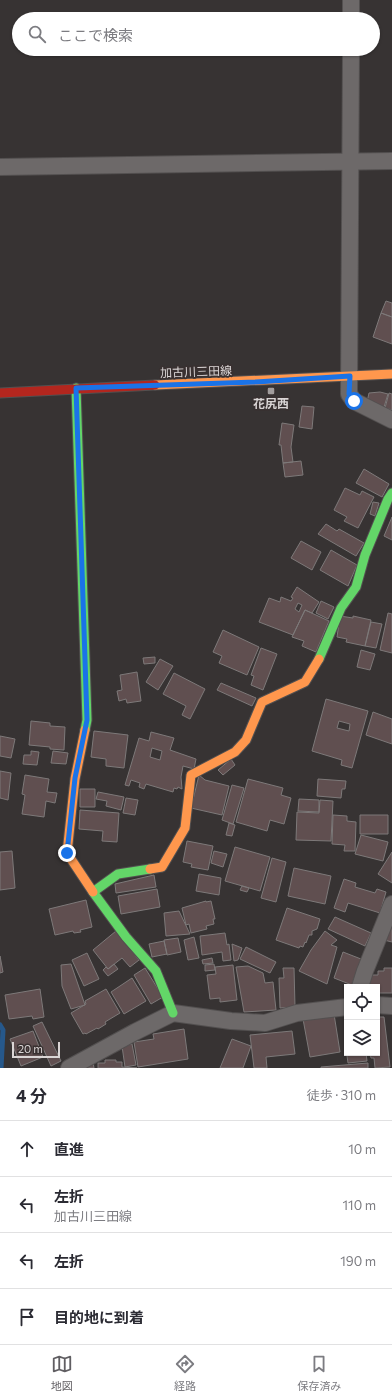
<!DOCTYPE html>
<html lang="ja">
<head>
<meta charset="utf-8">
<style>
	body { margin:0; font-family:Commissioner,"Noto Sans JP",sans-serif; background:#f7f7f7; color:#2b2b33 }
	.controls { position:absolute; right:12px; bottom:12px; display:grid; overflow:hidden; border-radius:0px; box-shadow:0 1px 3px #0004 }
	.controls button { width:36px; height:36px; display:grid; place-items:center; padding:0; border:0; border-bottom:1px solid #e1e1e2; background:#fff; color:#2b2b33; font:20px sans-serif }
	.scale { position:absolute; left:12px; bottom:10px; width:48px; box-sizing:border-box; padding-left:4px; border:2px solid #dad5d5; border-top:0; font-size:11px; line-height:14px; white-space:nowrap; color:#dad5d5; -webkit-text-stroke:3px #393131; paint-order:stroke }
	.stop { position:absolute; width:12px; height:12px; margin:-9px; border:3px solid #1a73e8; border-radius:50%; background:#fff }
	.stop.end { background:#1a73e8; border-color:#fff; box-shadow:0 1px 4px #0008 }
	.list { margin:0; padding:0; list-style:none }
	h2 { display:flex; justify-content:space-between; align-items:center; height:52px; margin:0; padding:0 16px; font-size:17px }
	h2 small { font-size:13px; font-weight:400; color:#7c7c81 }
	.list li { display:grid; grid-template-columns:26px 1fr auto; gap:12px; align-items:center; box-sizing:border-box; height:56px; padding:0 16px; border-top:1px solid #e1e1e2 }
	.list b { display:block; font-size:15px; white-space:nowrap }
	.list p { margin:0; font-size:13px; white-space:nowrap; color:#7c7c81 }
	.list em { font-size:13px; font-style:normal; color:#7c7c81 }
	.icon { flex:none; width:22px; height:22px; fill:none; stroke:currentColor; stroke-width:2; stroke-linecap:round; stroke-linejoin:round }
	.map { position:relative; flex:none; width:392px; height:1068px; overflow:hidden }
	.search { position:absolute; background:#fff; box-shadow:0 1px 3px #0004; left:12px; right:12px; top:12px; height:44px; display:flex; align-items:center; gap:10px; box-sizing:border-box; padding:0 14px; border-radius:22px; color:#7c7c81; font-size:15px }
	.sheet { height:276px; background:#fff }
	nav { display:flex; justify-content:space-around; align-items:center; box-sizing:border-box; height:56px; border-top:1px solid #e1e1e2; background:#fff; font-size:11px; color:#7c7c81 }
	nav a { display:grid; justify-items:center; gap:2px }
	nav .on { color:#605e62 }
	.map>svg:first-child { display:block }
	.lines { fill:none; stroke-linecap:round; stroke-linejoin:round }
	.stream { stroke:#26588b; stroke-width:5 }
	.building { fill:#604f50; stroke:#7d7979; fill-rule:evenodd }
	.street-casing { stroke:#535050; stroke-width:18 }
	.fast-casing { stroke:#535050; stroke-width:11 }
	.slow-casing { stroke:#535050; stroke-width:11 }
	.jam-casing { stroke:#535050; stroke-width:11 }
	.street { stroke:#6d6969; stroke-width:16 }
	.fast { stroke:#63d668; stroke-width:9 }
	.slow { stroke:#ff974d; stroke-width:9 }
	.jam { stroke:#b3261e; stroke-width:9 }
	.route { stroke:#1a73e8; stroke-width:5 }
	.poi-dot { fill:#a19c9c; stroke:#393131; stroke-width:1.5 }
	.labels { text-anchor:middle; stroke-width:3.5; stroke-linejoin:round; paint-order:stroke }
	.street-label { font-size:12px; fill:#dad5d5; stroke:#393131 }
	.poi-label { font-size:12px; font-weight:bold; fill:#dad5d5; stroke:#393131 }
</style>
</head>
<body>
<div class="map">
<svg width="392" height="1068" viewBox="0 0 392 1068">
	<rect width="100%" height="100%" fill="#373333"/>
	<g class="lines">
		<path class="stream" d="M0 1025 3 1030 1 1068"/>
	</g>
	<path class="building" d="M386 301 392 303V317L381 313Z
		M381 313 392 317V344L373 337Z
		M380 392 388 394 384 407 367 402 369 393Z
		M389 393 392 394V410L385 408Z
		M302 406 314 407 312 429 299 427Z
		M282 423 294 425 291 447 293 462 283 463 281 445H279Z
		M301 461 303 475 285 477 283 463Z
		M364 469 389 484 382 497 356 483Z
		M345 488 360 495 362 491 374 497 358 528 344 521 347 517 334 510Z
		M373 502 379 503 375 516 370 514Z
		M392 517V540L384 536Z
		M326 524 337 531 339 529 364 543 356 556 318 534Z
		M301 541 321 552 312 570 291 558Z
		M331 550 357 565 348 586 320 570Z
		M297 587 319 602 312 613 305 610 293 635 259 622 269 598 280 602 281 597 291 601 293 598 291 597ZM298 603 302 605 299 612 295 609Z
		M321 601 334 607 328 619 316 613Z
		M305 610 329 621 316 652 302 646 304 641 292 637Z
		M388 613 392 614V653L380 650Z
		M340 616 353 618V616L371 620 365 646 346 642 347 639 337 637Z
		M371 622 382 624 376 648 365 646Z
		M223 630 259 647 247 675 219 663 222 656 213 652Z
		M261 648 277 654 263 690 251 685 254 676 251 675Z
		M361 650 375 654 370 670 357 667Z
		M155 657V663L144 664 143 658Z
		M160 659 173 666 158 690 146 682Z
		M137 672 141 701 127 703 126 699 119 701 117 691 122 690 120 675Z
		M174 673 205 689 190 719 182 715 186 706 163 694Z
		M221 683 256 698 252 706 217 690Z
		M326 699 368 711 352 768 341 765 342 760 312 751ZM339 721 350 724 349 731 337 728Z
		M373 712 392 719V744L366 735Z
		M31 721 50 723V726L65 727 64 750 50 749V747L29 745Z
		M94 731 128 735 124 768 106 766V759L91 757Z
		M151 732 174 738 170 750 196 759 194 769 183 766 181 777 182 789 178 787 177 789 174 788 173 792 146 784 144 789 139 787 140 783 131 780 129 786 125 785 139 738 149 741ZM152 748 162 751 160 760 150 757Z
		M0 736 15 739 11 758 0 756Z
		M31 751 39 752 37 765 23 764 24 755H31Z
		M53 751 68 753 66 764 51 763Z
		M231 759 235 765 223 775 218 770Z
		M0 771 11 773 8 800 0 798Z
		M25 775 49 779 47 792 57 793 55 803 46 801 44 817 22 814 25 795 22 794Z
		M199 775 205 780 229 786 222 815 191 808Z
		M248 779 283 788 281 795 291 798 284 824 270 820 267 831 236 822Z
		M318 779 346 781 345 789H342L341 798 317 796Z
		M232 785 244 788 233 824 222 820Z
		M80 789H95V807H80Z
		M98 792 124 797 121 810 106 806 107 801 96 799Z
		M126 798 138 800 135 815 123 813Z
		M299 799 319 800V812L298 811Z
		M320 800 333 801 331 841 296 840 297 812 319 813Z
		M80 810 119 813 117 842 102 841 103 831 79 829Z
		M333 815 347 816V821L356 822 355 851H344L345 845 332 844Z
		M360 815H388V834H360Z
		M229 823 235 825 232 836 226 835Z
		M361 835 388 842 383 861 355 854Z
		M187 841 213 846 208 870 191 867 192 864 183 862Z
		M235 847 270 857 260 891 225 881Z
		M12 851 15 888 0 890V852Z
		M214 851 227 854 223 867 211 863Z
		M392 852V883L378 874Z
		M272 858 286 862 276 902 261 898Z
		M294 868 331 876 325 904 288 896Z
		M199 874 221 878 219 895 196 891Z
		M154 875 156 887 116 893 115 884Z
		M344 879 356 883 355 887 375 893 377 889 386 892 380 913 348 903 345 912 334 908Z
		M242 886 249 888 247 892 240 890Z
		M157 889 160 907 121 914 118 896Z
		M86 900 92 927 80 930 81 932 74 933 73 931 55 935 49 909Z
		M206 901V902L211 901 215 919H213L214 924 206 926 207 929 191 933 189 924 186 925 182 908Z
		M287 908 320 919 317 929 312 931V935H309L306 943 305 942 303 947 300 946 299 948 276 940Z
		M179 911 190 934 166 936 164 913Z
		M392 916V942L384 940Z
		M335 917 371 933 365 946 328 929Z
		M116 931 139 960 130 967 122 958 108 969 93 950Z
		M325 931 337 940 331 945 337 947 327 984 299 971 311 950Z
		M225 933 227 945 229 944 231 960 223 961 222 952 202 955 200 936Z
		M194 937 199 958 188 960 184 940Z
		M178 938 181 952 167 955 164 940Z
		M164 941 167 954 152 957 149 944Z
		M232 944 242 948 238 960 234 961Z
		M246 947 276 962 270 973 240 959Z
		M343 952 361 959 352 985 334 978Z
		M87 953 99 979 84 986 72 960Z
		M0 956 3 972 0 973Z
		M212 958 213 963 203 964 202 960Z
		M71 964 85 1005 71 1009 62 986 61 965Z
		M114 964 118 969 108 976 103 970 106 967 108 969Z
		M214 964 215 970 205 971V965Z
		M233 965 237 1000 220 1002V998L210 999 207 975 216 974 215 967Z
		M248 966 263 973 265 983 273 982 276 1010 244 1012 236 967Z
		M145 968 163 997 151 1004 134 975Z
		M283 968H294L295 1007 280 1008 279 978H284Z
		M384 968H392V993H377V987H368V975H378V971H384Z
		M132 978 146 1001 124 1014 111 992Z
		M40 989 44 1017 33 1019 32 1016 9 1019 5 995Z
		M106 989 120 1013 105 1022 106 1024 98 1029 97 1028 86 1034 85 1033 83 1034 71 1013 86 1004 85 1001Z
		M334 1014 340 1052 310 1057 303 1019Z
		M377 1017H384L390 1067 375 1068 374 1058H371L370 1053H377Z
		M42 1022 61 1061 51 1066 33 1026Z
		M184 1029 188 1059 138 1067 134 1042 154 1039 153 1034Z
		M33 1031 43 1057 21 1066 10 1039Z
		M292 1031 295 1054 266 1057 267 1068H254L250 1035Z
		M232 1039 251 1046 243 1068H220Z
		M345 1042H347V1053H366L367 1061 348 1063Z
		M132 1044 136 1065 125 1067 122 1046Z
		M105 1060H116V1062H122V1067L137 1068H98V1063H105Z
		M93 1062 94 1068H83Z
		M368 1063V1068H321V1067Z"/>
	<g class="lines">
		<g class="street-casing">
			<path id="street" d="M351 0V19
				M351 49 349 394 354 401 392 420
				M0 167 392 161
				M360 987 365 971 392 904
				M377 1005 392 1006
				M69 1068 135 1032 173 1013 231 1021 265 1023 297 1013 347 1007"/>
		</g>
		<g class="fast-casing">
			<path id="fast" d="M76 388 87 720 85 730
				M319 659 341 608 356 587 365 555 388 499 392 493
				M150 869 118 874 93 892 126 937 156 971 173 1013"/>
		</g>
		<g class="slow-casing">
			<path id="slow" d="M155 385 392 374
				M85 730 75 779 67 853 93 892
				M150 869 162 867 185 828 191 775 235 752 246 740 262 702 305 682 319 659"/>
		</g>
		<g class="jam-casing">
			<path id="jam" d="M0 393 155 385"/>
		</g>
		<use href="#street" class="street"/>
		<use href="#fast" class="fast"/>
		<use href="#slow" class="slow"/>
		<use href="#jam" class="jam"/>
	</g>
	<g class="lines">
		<path class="route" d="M67 853 75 778 87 720 76 388 256 382 350 376 349 394 354 401"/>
	</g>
	<rect class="poi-dot" x="267" y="387" width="8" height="8" rx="2"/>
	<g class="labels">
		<g class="street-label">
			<text transform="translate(196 372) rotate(-2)" y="4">加古川三田線</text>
		</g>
		<g class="poi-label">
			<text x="271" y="408">花尻西</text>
		</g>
	</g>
</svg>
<div class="controls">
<button><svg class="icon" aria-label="locate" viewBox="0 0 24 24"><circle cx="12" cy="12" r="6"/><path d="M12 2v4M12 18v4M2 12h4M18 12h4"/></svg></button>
<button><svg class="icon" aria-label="layers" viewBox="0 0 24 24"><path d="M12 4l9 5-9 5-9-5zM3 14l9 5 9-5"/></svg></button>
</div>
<div class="scale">20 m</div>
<div class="stop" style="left:354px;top:401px"></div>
<div class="stop end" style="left:67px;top:853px"></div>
<div class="search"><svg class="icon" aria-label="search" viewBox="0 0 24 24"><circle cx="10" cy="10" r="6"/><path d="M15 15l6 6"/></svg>ここで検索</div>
</div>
<section class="sheet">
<h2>4 分<small>徒歩 · 310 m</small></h2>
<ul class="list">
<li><svg class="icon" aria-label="ahead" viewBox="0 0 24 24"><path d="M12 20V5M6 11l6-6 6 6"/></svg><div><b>直進</b></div><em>10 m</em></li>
<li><svg class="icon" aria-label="left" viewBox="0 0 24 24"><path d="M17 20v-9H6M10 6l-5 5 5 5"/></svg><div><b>左折</b><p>加古川三田線</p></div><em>110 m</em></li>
<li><svg class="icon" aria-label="left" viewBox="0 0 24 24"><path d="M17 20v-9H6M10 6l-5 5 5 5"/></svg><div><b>左折</b></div><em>190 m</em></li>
<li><svg class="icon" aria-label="arrive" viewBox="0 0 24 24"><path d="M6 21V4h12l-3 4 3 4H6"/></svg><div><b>目的地に到着</b></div></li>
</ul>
</section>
<nav>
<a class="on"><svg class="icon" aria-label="map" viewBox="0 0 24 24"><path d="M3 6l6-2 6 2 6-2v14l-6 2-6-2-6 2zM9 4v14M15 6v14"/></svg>地図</a>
<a><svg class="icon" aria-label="directions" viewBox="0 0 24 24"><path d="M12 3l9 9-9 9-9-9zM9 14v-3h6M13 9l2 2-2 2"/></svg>経路</a>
<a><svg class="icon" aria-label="saved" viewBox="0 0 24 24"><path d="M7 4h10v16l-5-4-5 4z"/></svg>保存済み</a>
</nav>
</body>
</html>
